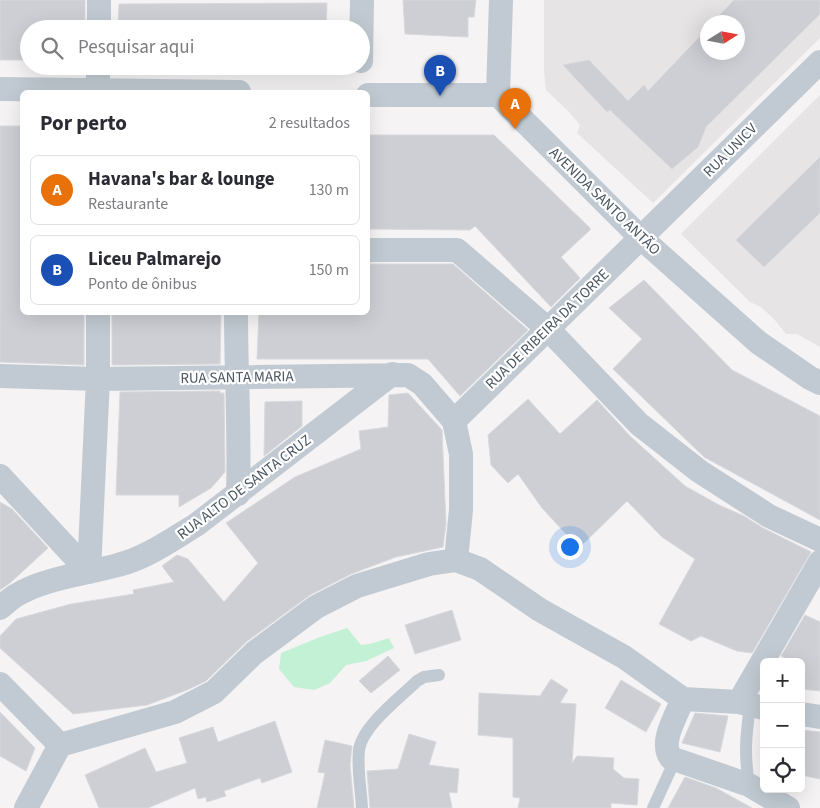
<!DOCTYPE html>
<html lang="pt">
<head>
<meta charset="utf-8">
<style>
	body { margin:0; font-family:"Source Sans 3",sans-serif; background:#f7f7f7; color:#2b2b33 }
	.controls { position:absolute; right:15px; bottom:15px; display:grid; overflow:hidden; border-radius:8px; box-shadow:0 5px 20px #0002 }
	.controls button { width:45px; height:45px; display:grid; place-items:center; padding:0; border:0; border-bottom:1px solid #e1e1e2; background:#fff; color:#2b2b33; font:25px sans-serif }
	.compass { position:absolute; left:700px; top:15px; width:45px; height:45px; border-radius:50%; background:#fff; box-shadow:0 5px 20px #0002; rotate:79deg }
	.you { position:absolute; left:569px; top:546px; width:18px; height:18px; margin:-12px; border:4px solid #fff; border-radius:50%; background:#1a73e8; box-shadow:0 0 0 8px #1a73e833 }
	.badge { display:grid; place-items:center; width:32px; height:32px; border-radius:50%; background:#d93025; color:#fff; font-size:16px; font-weight:700 }
	.pin { position:absolute; translate:-50% -41px; filter:drop-shadow(0 1px 2px #0008) }
	.pin::after { content:''; position:absolute; top:26px; width:18px; height:15px; background:inherit; clip-path:polygon(0 0,100% 0,50% 100%) }
	.list { margin:0; padding:0; list-style:none }
	h2 { display:flex; justify-content:space-between; align-items:center; height:65px; margin:0; padding:0 20px; font-size:21px }
	h2 small { font-size:16px; font-weight:400; color:#7c7c81 }
	.list li { display:grid; grid-template-columns:32px 1fr auto; gap:15px; align-items:center; box-sizing:border-box; height:70px; margin:0 10px 10px; padding:0 10px; border:1px solid #e1e1e2; border-radius:8px }
	.list b { display:block; font-size:19px; white-space:nowrap }
	.list p { margin:0; font-size:16px; white-space:nowrap; color:#7c7c81 }
	.list em { font-size:16px; font-style:normal; color:#7c7c81 }
	.icon { flex:none; width:28px; height:28px; fill:none; stroke:currentColor; stroke-width:2; stroke-linecap:round; stroke-linejoin:round }
	.map { position:relative; flex:none; width:820px; height:808px; overflow:hidden }
	.search { position:absolute; background:#fff; box-shadow:0 5px 20px #0002; left:20px; top:20px; width:350px; height:55px; display:flex; align-items:center; gap:12px; box-sizing:border-box; padding:0 18px; border-radius:28px; color:#7c7c81; font-size:19px }
	.panel { position:absolute; background:#fff; box-shadow:0 5px 20px #0002; left:20px; top:90px; width:350px; height:225px; border-radius:8px }
	.map>svg:first-child { display:block }
	.education { fill:#e6e4e5; fill-rule:evenodd }
	.green { fill:#c3f1d5 }
	.building { fill:#cdcfd5; stroke:#d7d9de }
	.lines { fill:none; stroke-linecap:round; stroke-linejoin:round }
	.service { stroke:#c1cad2; stroke-width:12 }
	.minor { stroke:#c1cad2; stroke-width:24 }
	.labels { text-anchor:middle; stroke-width:4.5; stroke-linejoin:round; paint-order:stroke }
	.street-label { font-size:15px; fill:#4a5661; stroke:#fff }
</style>
</head>
<body>
<div class="map">
<svg width="820" height="808" viewBox="0 0 820 808">
	<rect width="100%" height="100%" fill="#f5f3f3"/>
	<path class="education" d="M544 0H820V38L653 203 577 133 580 125 569 112 546 90 544 72ZM708 22H738V52H708Z
		M820 95V347L797 334H786L774 319 761 307 750 302 681 234Z"/>
	<path class="green" d="M347 628 361 645 370 644 389 638 394 648 366 661 346 665 330 683 314 690 294 687 279 669 281 653 320 637Z"/>
	<path class="building" d="M0 0H85V29H29V60H0Z
		M403 0H476L474 17H468V37L405 34Z
		M734 0H820V14L706 127 698 147 672 169 610 110 607 112 563 65 589 60 628 101 644 85 648 91 708 28V52H738V22H713Z
		M327 3 326 29H118L119 4Z
		M0 126H22V312H84V365L0 362Z
		M368 135H494L591 229 561 257 580 278 551 307 475 226 470 230 368 229Z
		M820 157V213L764 267 736 240Z
		M368 264H453L528 330 460 396 428 359H257L259 312H368Z
		M644 280 732 370 820 416V520L704 457 613 369 642 339 609 308Z
		M112 312H221L220 364 112 365Z
		M220 391V393H224L225 472 211 488 179 507V495H116L120 392Z
		M408 393 442 430 446 524 443 547 396 557 351 574 310 595 246 642 206 681 187 690 147 705 73 714 0 648V636L16 619 71 604 134 594 133 590 174 582 162 566 177 555 188 559 224 602 258 563 226 523 295 477 361 449 359 431 388 427 389 395Z
		M528 399 560 434 597 400 630 436 685 486 719 505 744 516 763 528 811 552 752 653 737 651 701 636 691 641 659 624 695 559 662 537 627 501 579 548 542 508 518 474 508 483 491 465 488 435Z
		M302 401V426L264 456 265 402Z
		M0 502 12 509 48 548 10 583 0 590Z
		M452 610 461 640 415 654 405 625Z
		M805 615 820 622V691L801 689V662H782L784 657 781 656Z
		M388 656 400 670 371 693 359 681Z
		M551 679 568 690 560 703 576 704 572 763 577 756 614 758 613 769 624 778 639 779 637 805 611 803V808H518L520 798 513 797V738L478 735 479 693 540 696Z
		M621 680 661 704 646 732 605 708Z
		M0 712 35 748 26 771 0 756Z
		M695 713 728 716 720 752 682 743Z
		M275 721 292 772 262 783 260 778 224 791 226 796 207 802 206 797 198 799 195 788 148 808H99L85 775 145 748 156 772 187 763 179 738 213 727 218 742Z
		M801 730 820 732V779L801 775Z
		M409 734 436 742 429 765 459 769 457 793 449 792 452 808H370L367 771 398 769Z
		M325 740 352 746 350 765 354 808H317L325 773 318 772Z
		M685 777 716 788 752 808H668Z"/>
	<g class="lines">
		<path class="service" d="M749 785C744 753 746 736 750 705
			M362 808C361 789 357 769 359 750 362 726 400 698 417 681L424 677 439 675
			M653 808 675 760"/>
		<path class="minor" d="M99 29V0
			M361 61 362 0
			M0 89 239 92
			M98 92V66
			M368 95H498L641 238 759 343 810 378 820 383
			M498 95 501 0
			M368 250H457L548 329 639 424 699 471 769 516 820 540
			M236 312C236 373 240 433 238 494
			M0 376 98 379 408 375 422 384 454 421 461 454V510L456 560
			M454 421 820 62
			M0 476 89 572
			M89 572 98 379V312
			M0 608C5 604 10 599 15 596 43 578 86 574 118 565 146 558 171 540 196 525L392 374
			M0 684 60 745
			M683 699C676 716 659 743 671 758L749 785 788 808
			M739 702 820 562
			M801 714 820 717
			M26 808 60 745 175 712 214 692 254 653 316 607 357 586 429 564 456 560 480 569 540 610 624 657 683 699 739 702 764 708"/>
	</g>
	<g class="labels">
		<g class="street-label">
			<text transform="translate(730 150) rotate(-45)" y="5">RUA UNICV</text>
			<text transform="translate(605 201) rotate(44)" y="5">AVENIDA SANTO ANTÃO</text>
			<text transform="translate(547 329) rotate(-44)" y="5">RUA DE RIBEIRA DA TORRE</text>
			<text transform="translate(237 377) rotate(-1)" y="5">RUA SANTA MARIA</text>
			<text transform="translate(244 487) rotate(-37)" y="5">RUA ALTO DE SANTA CRUZ</text>
		</g>
	</g>
</svg>
<div class="controls">
<button>+</button>
<button>−</button>
<button><svg class="icon" aria-label="locate" viewBox="0 0 24 24"><circle cx="12" cy="12" r="6"/><path d="M12 2v4M12 18v4M2 12h4M18 12h4"/></svg></button>
</div>
<svg class="compass" viewBox="-18 -18 36 36"><path d="M0-13l5 13h-10z" fill="#e53935"/><path d="M0 13l5-13h-10z" fill="#7c7c81"/></svg>
<div class="you"></div>
<div class="pin badge" style="left:515px;top:129px;background:#e8710a">A</div>
<div class="pin badge" style="left:440px;top:96px;background:#1a4fb4">B</div>
<div class="search"><svg class="icon" aria-label="search" viewBox="0 0 24 24"><circle cx="10" cy="10" r="6"/><path d="M15 15l6 6"/></svg>Pesquisar aqui</div>
<section class="panel">
<h2>Por perto<small>2 resultados</small></h2>
<ul class="list">
<li><span class="badge" style="background:#e8710a">A</span><div><b>Havana's bar &amp; lounge</b><p>Restaurante</p></div><em>130 m</em></li>
<li><span class="badge" style="background:#1a4fb4">B</span><div><b>Liceu Palmarejo</b><p>Ponto de ônibus</p></div><em>150 m</em></li>
</ul>
</section>
</div>
</body>
</html>
